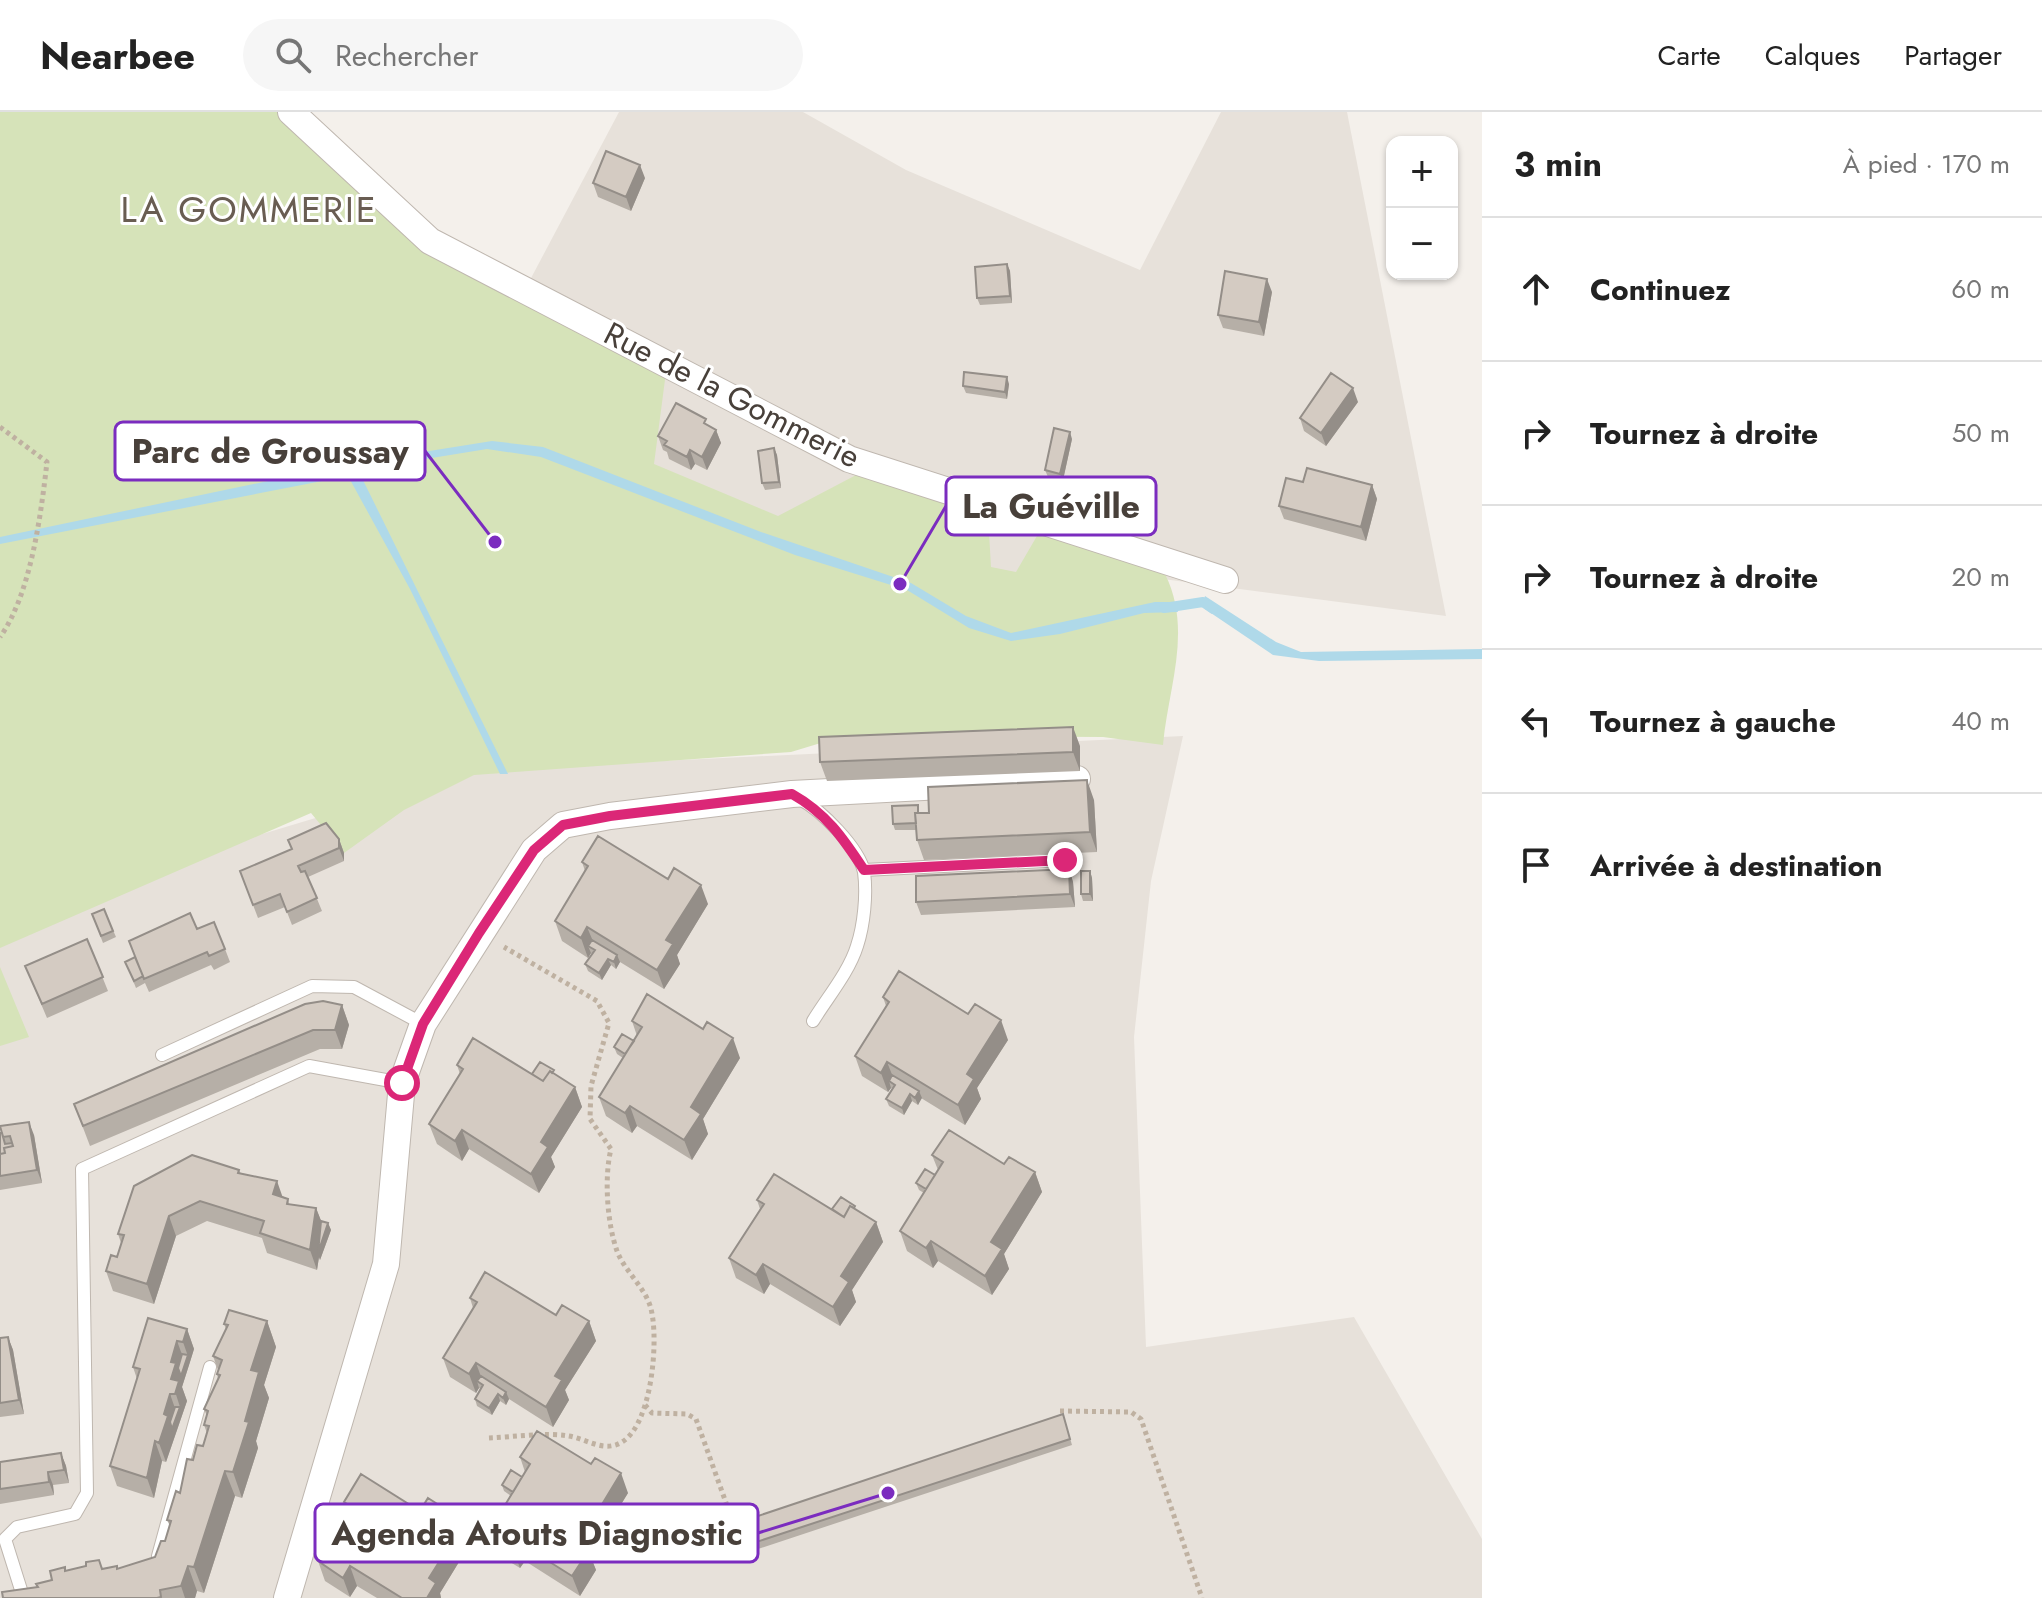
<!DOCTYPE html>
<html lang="fr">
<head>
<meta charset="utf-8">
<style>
	body { margin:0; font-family:Jost,sans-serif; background:#f6f6f6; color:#222 }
	.controls { position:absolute; right:24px; top:24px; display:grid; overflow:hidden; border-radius:16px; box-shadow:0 2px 6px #0004 }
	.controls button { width:72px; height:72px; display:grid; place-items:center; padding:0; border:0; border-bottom:2px solid #e0e0e0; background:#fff; color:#222; font:40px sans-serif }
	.stop { position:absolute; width:24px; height:24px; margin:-18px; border:6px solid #db2777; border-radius:50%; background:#fff }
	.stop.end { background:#db2777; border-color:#fff; box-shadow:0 2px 8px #0008 }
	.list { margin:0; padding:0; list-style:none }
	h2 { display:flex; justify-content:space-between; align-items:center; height:104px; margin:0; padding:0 32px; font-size:34px }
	h2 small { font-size:26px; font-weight:400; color:#767676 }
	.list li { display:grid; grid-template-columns:52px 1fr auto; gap:24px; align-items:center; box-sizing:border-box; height:144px; padding:0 32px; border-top:2px solid #e0e0e0 }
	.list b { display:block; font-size:30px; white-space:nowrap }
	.list em { font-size:26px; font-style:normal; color:#767676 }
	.icon { flex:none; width:44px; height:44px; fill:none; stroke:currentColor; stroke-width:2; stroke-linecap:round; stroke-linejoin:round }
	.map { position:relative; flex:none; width:1482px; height:1486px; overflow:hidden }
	header { display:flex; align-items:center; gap:48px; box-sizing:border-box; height:112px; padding:0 40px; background:#fff; border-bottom:2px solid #e0e0e0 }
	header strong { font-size:38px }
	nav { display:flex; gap:44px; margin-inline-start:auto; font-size:28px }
	.search { width:560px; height:72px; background:#f6f6f6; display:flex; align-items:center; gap:20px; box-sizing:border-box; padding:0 28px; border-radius:44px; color:#767676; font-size:30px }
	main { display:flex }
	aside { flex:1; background:#fff }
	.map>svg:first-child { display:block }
	.residential { fill:#e7e1da }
	.green { fill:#d6e3b9 }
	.water { fill:#afd9e9 }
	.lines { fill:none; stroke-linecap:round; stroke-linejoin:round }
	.stream { stroke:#afd9e9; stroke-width:10 }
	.lane-casing { stroke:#bfb7af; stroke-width:14 }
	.street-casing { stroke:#bfb7af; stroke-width:28 }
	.path { stroke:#bfb1a1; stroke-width:5; stroke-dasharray:4 4; stroke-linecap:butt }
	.lane { stroke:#fff; stroke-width:12 }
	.street { stroke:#fff; stroke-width:26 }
	.wall { fill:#b6afa7 }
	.shaded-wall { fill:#948e88 }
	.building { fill:#d4cbc2; stroke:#948e88; stroke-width:2 }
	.route { stroke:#db2777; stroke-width:10 }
	.labels { text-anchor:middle; stroke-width:6; stroke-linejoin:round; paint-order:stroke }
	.street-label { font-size:32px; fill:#48403a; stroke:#fff }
	.quarter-label { font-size:36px; letter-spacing:2px; fill:#695d52; stroke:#fff }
	.leader { fill:none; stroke:#7b2cbf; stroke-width:3 }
	.callout-dot { fill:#7b2cbf; stroke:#fff; stroke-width:3 }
	.callout { fill:#fff; stroke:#7b2cbf; stroke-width:3 }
	.callout-label { font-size:34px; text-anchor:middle; font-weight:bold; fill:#48403a }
</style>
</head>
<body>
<header>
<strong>Nearbee</strong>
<div class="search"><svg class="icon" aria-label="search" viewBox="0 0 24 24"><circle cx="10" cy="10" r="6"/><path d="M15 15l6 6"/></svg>Rechercher</div>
<nav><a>Carte</a><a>Calques</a><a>Partager</a></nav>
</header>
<main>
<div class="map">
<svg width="1482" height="1486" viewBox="0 0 1482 1486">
	<rect width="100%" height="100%" fill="#f4f0eb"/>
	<path class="residential" d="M619 0H803L906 58 1140 158 1221 0H1347L1446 504 1140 464 1018 468 780 410 648 357 435 121 530 168Z
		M1183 624 1151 769 1134 925 1146 1235 1354 1205 1482 1427V1486H0V801L475 658Z"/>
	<path class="green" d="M0 0H281L358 73 666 260 654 352 778 404 858 362 988 403 991 455 1016 460 1041 417 1165 462C1193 518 1168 576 1163 633L1103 625 927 624 824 630 791 640 474 663 404 698 344 741 311 701 0 836Z
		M0 855 29 925 0 934Z"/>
	<path class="water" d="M492 329 543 335 761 420 911 471 966 504 1011 521 1155 490H1175L1178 500 1144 501 1060 522 1011 529 969 516 907 478 795 443 541 345 487 337 358 358 508 662H500L410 477 348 364 0 432V425L354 351Z
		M1205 484 1276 530 1301 540 1482 537V547L1319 549 1273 543 1202 495Z"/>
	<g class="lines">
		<path class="stream" d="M1164 496 1203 490 1213 497"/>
		<g class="lane-casing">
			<path id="lane" d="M800 687C821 698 859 736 864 760 867 782 864 813 857 834 849 860 827 886 813 909
				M864 758 1065 748
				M162 943 312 874 354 875 423 912
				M158 1444 210 1255
				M22 1481 5 1427 17 1415 75 1402 87 1381 82 1057 309 954 402 971"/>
		</g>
		<g class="street-casing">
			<path id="street" d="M291 0 430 129 849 347 1225 468
				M287 1486 386 1152 402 971 423 912 534 738 563 713 610 704 792 682 1077 667"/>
		</g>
		<path class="path" d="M0 315 47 350C41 402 31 482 0 525
			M645 1293 652 1301 687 1302 696 1307 734 1413
			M1060 1299 1131 1300 1141 1307 1202 1486
			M489 1326C514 1325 545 1320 569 1324 587 1327 604 1341 622 1330 652 1312 659 1228 651 1197 646 1176 625 1160 617 1139 607 1111 604 1065 611 1037L590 1007 591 974 609 911 597 889 504 835"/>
		<use href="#lane" class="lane"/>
		<use href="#street" class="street"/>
	</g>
	<path class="wall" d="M645 66 631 99 598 85 593 71Z
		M1007 152 1010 159 1012 191 980 193 977 186Z
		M1272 180 1264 224 1223 216 1218 203Z
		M1009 272 1007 287 966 281 963 274Z
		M1358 290 1326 334 1304 319 1300 306Z
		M708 314 716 318 721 331 707 358 695 352 691 358 669 347 667 340 663 338 658 324Z
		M1072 327 1063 368 1048 365 1045 358Z
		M774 336 777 343 781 376 765 378 762 371Z
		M1372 373 1377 387 1366 429 1284 407 1279 394Z
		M1080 634V659L827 669 820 650Z
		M1094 688 1097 740 924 748 917 728 916 718H895L893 712 920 701Z
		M339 727 344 741V749L308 765 322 799 292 813 285 795 258 806 240 759Z
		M582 750 708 792 677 843 680 852 664 877 620 850 616 857 611 853 602 868 588 859 585 852 592 842 591 841 588 846 562 829 555 809 585 759Z
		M1069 757 1073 770 1075 795 921 803 916 790Z
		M1090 759 1092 766 1093 789H1083L1081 782Z
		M104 797 116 825 103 831 92 802Z
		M197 817 225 837 230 850 214 858 211 853 149 880 145 871 136 876 128 856Z
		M87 827 108 879 47 906 25 854Z
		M883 885 1008 928 977 976 981 987 965 1013 921 986 918 993 912 989 904 1003 889 994 886 987 893 977 891 976 888 980 862 964 855 944 886 894Z
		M342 893 349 913 342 937H320L90 1034 74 992Z
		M632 909 740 946 703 1007 708 1022 692 1048 637 1014 632 1021 606 1004 599 985 623 946 617 942 614 935 634 929 637 924Z
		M457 953 532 962 556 963 575 975 582 995 551 1045 555 1055 539 1081 469 1037 462 1049 437 1032 429 1012 460 962Z
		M0 1021 34 1023 42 1071 0 1078Z
		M932 1043 1004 1052 1035 1060 1042 1080 1004 1142 1009 1157 992 1183 938 1149 933 1156 907 1139 900 1119 924 1081 919 1078 916 1071 935 1063 938 1058Z
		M239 1058 241 1062 288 1087 289 1092 316 1096 321 1109 328 1111 331 1118 320 1148 319 1145 317 1158 267 1141 262 1126 207 1109 176 1124 154 1192 113 1179 106 1159 117 1145 121 1131 118 1122Z
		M757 1088 832 1097 857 1099 876 1110 883 1130 852 1178 856 1190 840 1214 770 1172 764 1182 736 1166 729 1146 760 1097Z
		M470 1186 589 1209 596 1229 565 1278 569 1288 553 1315 509 1287 506 1293 500 1289 492 1303 477 1294 475 1287 481 1277 479 1276 476 1281 450 1265 443 1246 473 1196Z
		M267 1209 276 1235 264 1273 269 1286 256 1329 258 1336 242 1386 235 1384 204 1481 197 1479 195 1486H3L38 1475 52 1468 102 1457H118L155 1445 165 1429 170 1414 167 1408 180 1381 193 1348 203 1334 207 1321 204 1313 207 1304 204 1297 218 1267 217 1262 218 1258 213 1244 226 1217 224 1212Z
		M187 1217 194 1237 182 1275 187 1289 166 1350 162 1349 154 1386 117 1374 110 1354 137 1267 133 1255Z
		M8 1225 13 1238 24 1302 0 1305V1226Z
		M1063 1302 1072 1333 746 1441 744 1434Z
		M61 1341 66 1354 69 1371 53 1373 54 1383 0 1392V1350Z
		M520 1345 628 1381 590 1443 596 1458 580 1484 525 1449 520 1456 495 1441 488 1421 511 1384 504 1379 502 1373 522 1365 525 1360Z
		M344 1390 420 1399 444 1400 470 1432 440 1481 441 1486H377L357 1474 350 1485 325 1469 318 1449 348 1399Z"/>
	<path class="shaded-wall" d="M640 53 645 66 631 99 626 85Z
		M1007 152 1010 159 1012 191 1010 184Z
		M1267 167 1272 180 1264 224 1259 210Z
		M1007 265 1009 272 1007 287 1005 280Z
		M1353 276 1358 290 1326 334 1321 321Z
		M716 318 721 331 707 358 702 345Z
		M1070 320 1072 327 1063 368 1060 362Z
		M774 336 777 343 781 376 779 370Z
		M690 338 695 352 691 358 687 345Z
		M1372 373 1377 387 1366 429 1361 415Z
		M1073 615 1080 634V659L1073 640Z
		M1087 668 1094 688 1097 740 1090 720Z
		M339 727 344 741V749L339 736Z
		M1069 757 1073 770 1075 795 1070 782Z
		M1090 759 1092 766 1093 789 1090 782Z
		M701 773 708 792 677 843 680 852 664 877 657 858 666 828Z
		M587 815 595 834H588L591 841 588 846 581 826Z
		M617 843 620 850 616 857 614 850Z
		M608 847 611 853 602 868 599 861Z
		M342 893 349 913 342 937 335 918Z
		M1001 908 1008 928 977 976 981 987 965 1013 958 993 967 962Z
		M733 926 740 946 703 1007 708 1022 692 1048 684 1028 691 995Z
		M887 950 895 970 889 969 891 976 888 980 881 961Z
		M575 975 582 995 551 1045 555 1055 539 1081 531 1062 541 1030Z
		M919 979 922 986 918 993 915 986Z
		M910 982 912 989 904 1003 902 996Z
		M630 994 637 1014 632 1021 625 1001Z
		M29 1010 34 1023 42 1071 37 1058Z
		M462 1018 469 1037 462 1049 455 1029Z
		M1035 1060 1042 1080 1004 1142 1009 1157 992 1183 985 1164 991 1130Z
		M277 1069 284 1089 273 1082Z
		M316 1096 324 1116 328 1111 331 1118 320 1148 319 1145 317 1158 310 1138Z
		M169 1104 176 1124 154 1192 147 1172Z
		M876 1110 883 1130 852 1178 856 1190 840 1214 833 1195 841 1164Z
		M931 1129 938 1149 933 1156 926 1136Z
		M763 1152 770 1172 764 1182 756 1163Z
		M267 1209 276 1235 264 1273 269 1286 256 1329 258 1336 242 1386 233 1360 251 1258Z
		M589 1209 596 1229 565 1278 569 1288 553 1315 546 1295 555 1264Z
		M187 1217 194 1237 190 1250 183 1230Z
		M8 1225 13 1238 24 1302 19 1288Z
		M177 1229 184 1248 188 1243 190 1250 182 1275 187 1289 166 1350 159 1331 164 1302 170 1282 177 1302 180 1295 171 1267V1250Z
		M476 1251 483 1270 477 1269 479 1276 476 1281 469 1262Z
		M506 1280 509 1287 506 1293 503 1286Z
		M498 1282 500 1289 492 1303 489 1296Z
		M155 1329 162 1349 154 1386 147 1366Z
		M61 1341 66 1354 69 1371 64 1358Z
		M225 1359 235 1384 204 1481 194 1455Z
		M48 1360 53 1373 54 1383 49 1370Z
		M621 1361 628 1381 590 1443 596 1458 580 1484 572 1464 578 1432Z
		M463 1412 470 1432 440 1481 441 1486H427L429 1466Z
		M518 1430 525 1449 520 1456 513 1437Z
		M188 1454 197 1479 195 1486H185L181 1474Z
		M350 1454 357 1474 350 1485 343 1466Z"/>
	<path class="building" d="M606 39 640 53 626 85 593 71Z
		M1007 152 1010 184 977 186 975 155Z
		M1225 159 1267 167 1259 210 1218 203Z
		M964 260 1007 265 1005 280 963 274Z
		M1331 261 1353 276 1321 321 1300 306Z
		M676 291 706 307 704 311 716 318 702 345 690 338 687 345 664 333 667 329 658 324Z
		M1054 316 1070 320 1060 362 1045 358Z
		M774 336 779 370 762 371 758 339Z
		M1307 356 1372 373 1361 415 1279 394 1286 366 1303 370Z
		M1073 615V640L820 650 819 625Z
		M1087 668 1090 720 917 728 915 701H929L928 675Z
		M918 693V701H915L916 711 893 712 892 694Z
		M326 711 339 727V736L298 754 301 760 305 759 317 786 287 800 280 782 253 793 240 759 292 737 288 728Z
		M598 724 668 767 674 756 701 773 666 828 673 832 657 858 587 815 581 826 555 809 588 754 582 750Z
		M1069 757 1070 782 916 790V764Z
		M1081 759H1090V782H1081Z
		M104 797 113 819 101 824 92 802Z
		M190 801 197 817 214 810 225 837 209 844 207 840 144 867 129 829Z
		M87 827 103 865 42 892 25 854Z
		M592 828 617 843 614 850 608 847 599 861 585 852 595 838 588 834Z
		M135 845 143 864 134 869 125 850Z
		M899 859 968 902 975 892 1001 908 967 962 974 967 958 993 887 950 881 961 855 944 889 890 883 885Z
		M647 882 703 917 707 910 733 926 691 995 701 1002 684 1028 630 994 625 1001 599 985 642 915 632 909Z
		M323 889 342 893 335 918H313L83 1014 74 992 305 892Z
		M622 922 634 929 625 942 614 935Z
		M473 926 543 969 550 959 575 975 541 1030 548 1035 531 1062 462 1018 455 1029 429 1012 463 957 457 953Z
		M540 950 554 958 552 961 550 959 543 969 532 962Z
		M892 963 919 979 915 986 910 982 902 996 886 987 895 973 889 969Z
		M29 1010 37 1058 0 1064V1042L5 1041 4 1036 13 1034 10 1024 3 1025 0 1014Z
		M949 1018 1004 1052 1009 1045 1035 1060 991 1130 1002 1137 985 1164 931 1129 926 1136 900 1119 943 1050 932 1043Z
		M0 1021H2L5 1032 12 1031 13 1034 4 1036 5 1041 0 1042Z
		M192 1043 239 1058 238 1061 277 1069 273 1082 288 1087 287 1092 316 1096 310 1138 260 1121 264 1109 200 1089 169 1104 147 1172 106 1159 111 1143 117 1145 124 1123 118 1122 134 1074Z
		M925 1057 935 1063 926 1077 916 1071Z
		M774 1062 844 1105 850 1094 876 1110 841 1164 849 1170 833 1195 763 1152 756 1163 729 1146 764 1092 757 1088Z
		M841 1085 855 1094 854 1096 850 1094 844 1105 832 1097Z
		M321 1109 328 1111 318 1141Z
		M485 1160 556 1203 562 1193 589 1209 555 1264 562 1268 546 1295 476 1251 469 1262 443 1246 477 1190 470 1186Z
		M229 1198 267 1209 251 1258 259 1260 245 1309 249 1310 233 1360 225 1359 194 1455 188 1454 181 1474 160 1478 161 1485 157 1486H3L2 1480 38 1475 36 1472 52 1468 50 1459 65 1455V1459L86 1454V1450L99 1448 102 1457 117 1454V1457L155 1445 161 1429H165L171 1409 167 1408 176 1379 180 1381 187 1347 193 1348 197 1333 203 1334 209 1314 204 1313 208 1299 204 1297 220 1263 217 1262 222 1248 213 1244 228 1213 224 1212Z
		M148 1206 187 1217 183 1230 177 1229 171 1250 176 1251 171 1267 179 1269 175 1282H170L164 1302 168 1304 159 1331 155 1329 147 1366 110 1354 140 1257 133 1255Z
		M8 1225 19 1288 0 1291V1226Z
		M182 1242 188 1243 181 1264 178 1256Z
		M481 1264 506 1280 503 1286 498 1282 489 1296 475 1287 483 1273 477 1269Z
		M175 1295H180L172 1317 170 1310Z
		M1063 1302 1070 1327 744 1434 737 1411Z
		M537 1319 591 1352 595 1346 621 1361 578 1432 589 1438 572 1464 518 1430 513 1437 488 1421 530 1352 520 1345Z
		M61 1341 64 1358 48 1360 49 1370 0 1377V1350Z
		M511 1358 522 1365 513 1380 502 1373Z
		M361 1362 431 1406 437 1396 463 1412 429 1466 436 1471 427 1486H402L350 1454 343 1466 318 1449 351 1394 344 1390Z
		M428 1386 442 1395 440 1398 437 1396 431 1406 420 1399Z"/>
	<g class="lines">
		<path class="route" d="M402 971 423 912 479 821 534 738 563 713 610 704 792 682C826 701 843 726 864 758L1065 748"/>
	</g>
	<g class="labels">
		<g class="street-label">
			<text transform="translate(732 283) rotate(27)" y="11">Rue de la Gommerie</text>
		</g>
		<g class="quarter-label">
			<text x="249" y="110">LA GOMMERIE</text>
		</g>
	</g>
	<path class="leader" d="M495 430L425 339M900 472L946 394M888 1381L758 1421"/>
	<g class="callout-dot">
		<circle cx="495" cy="430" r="8"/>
		<circle cx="900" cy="472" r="8"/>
		<circle cx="888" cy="1381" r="8"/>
	</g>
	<g class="callout">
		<rect x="115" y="310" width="310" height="58" rx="8"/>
		<rect x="946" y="365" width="210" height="58" rx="8"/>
		<rect x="315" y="1392" width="443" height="58" rx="8"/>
	</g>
	<g class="callout-label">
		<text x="270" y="351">Parc de Groussay</text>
		<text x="1051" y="406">La Guéville</text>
		<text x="537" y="1433">Agenda Atouts Diagnostic</text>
	</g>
</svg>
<div class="controls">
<button>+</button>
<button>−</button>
</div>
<div class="stop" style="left:402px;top:971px"></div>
<div class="stop end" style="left:1065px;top:748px"></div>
</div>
<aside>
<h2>3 min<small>À pied · 170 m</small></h2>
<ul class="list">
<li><svg class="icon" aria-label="ahead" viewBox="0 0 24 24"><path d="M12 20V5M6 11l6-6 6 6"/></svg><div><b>Continuez</b></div><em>60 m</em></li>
<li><svg class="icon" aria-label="right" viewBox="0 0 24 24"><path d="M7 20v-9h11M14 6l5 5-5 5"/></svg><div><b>Tournez à droite</b></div><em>50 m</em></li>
<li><svg class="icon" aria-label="right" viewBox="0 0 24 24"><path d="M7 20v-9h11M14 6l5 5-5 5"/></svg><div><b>Tournez à droite</b></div><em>20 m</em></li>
<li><svg class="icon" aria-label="left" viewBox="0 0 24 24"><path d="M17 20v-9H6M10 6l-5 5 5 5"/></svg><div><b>Tournez à gauche</b></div><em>40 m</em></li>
<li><svg class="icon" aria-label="arrive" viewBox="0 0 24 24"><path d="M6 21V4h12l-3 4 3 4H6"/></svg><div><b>Arrivée à destination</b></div></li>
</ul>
</aside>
</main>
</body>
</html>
